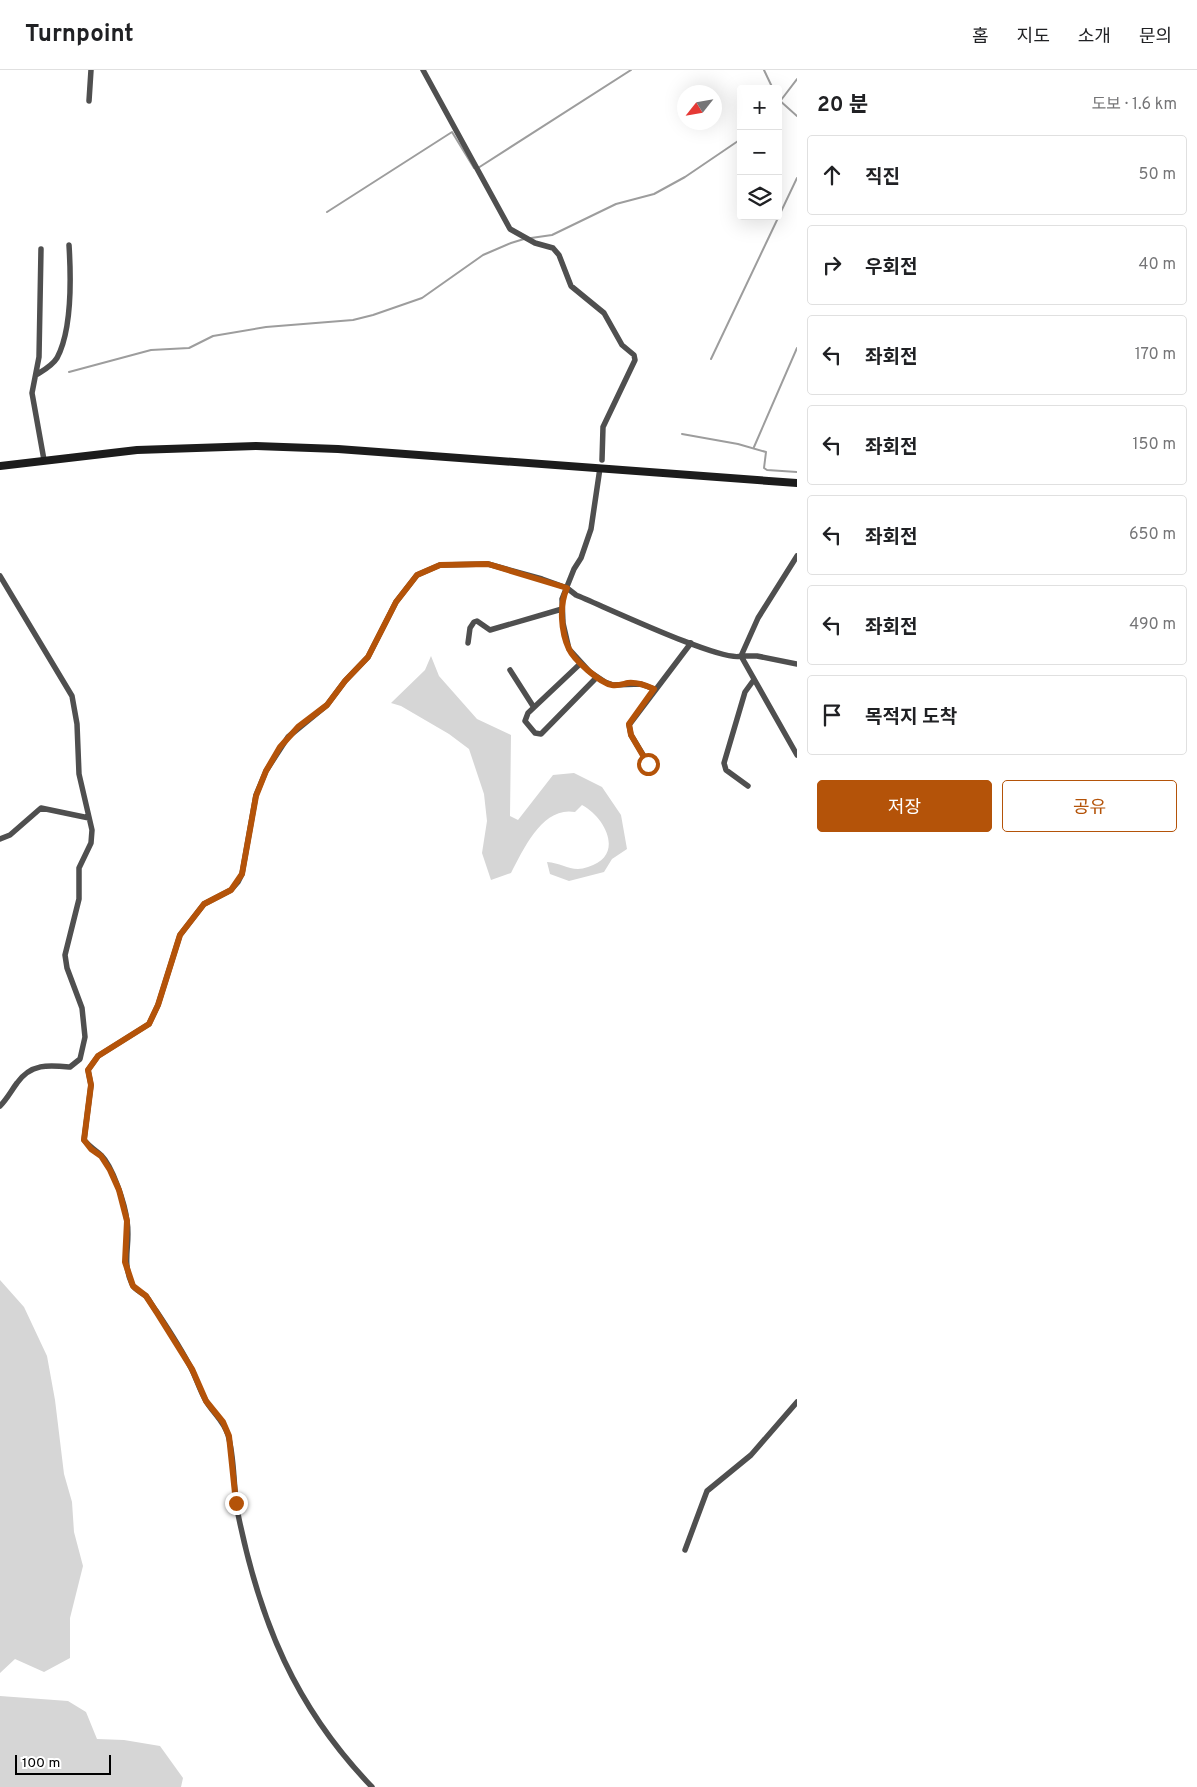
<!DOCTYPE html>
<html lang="ko">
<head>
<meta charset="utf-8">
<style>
	body { margin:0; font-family:Overpass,"Noto Sans KR",sans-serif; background:#f2f2f2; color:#202124 }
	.controls { position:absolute; right:15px; top:15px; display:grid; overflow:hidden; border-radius:5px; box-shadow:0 5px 20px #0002 }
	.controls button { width:45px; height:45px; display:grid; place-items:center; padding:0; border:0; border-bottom:1px solid #e0e0e0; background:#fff; color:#202124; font:25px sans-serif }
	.compass { position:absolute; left:677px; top:15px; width:45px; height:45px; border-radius:50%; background:#fff; box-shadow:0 5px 20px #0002; rotate:239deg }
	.scale { position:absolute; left:15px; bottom:12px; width:96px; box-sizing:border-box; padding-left:5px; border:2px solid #000; border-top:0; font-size:14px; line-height:18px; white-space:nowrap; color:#000; -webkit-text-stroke:4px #fff; paint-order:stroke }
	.stop { position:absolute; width:15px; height:15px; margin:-11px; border:4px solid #b45309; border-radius:50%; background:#fff }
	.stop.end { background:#b45309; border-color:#fff; box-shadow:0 1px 5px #0008 }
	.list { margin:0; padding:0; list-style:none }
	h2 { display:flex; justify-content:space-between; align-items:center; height:65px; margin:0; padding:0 20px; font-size:21px }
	h2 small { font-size:16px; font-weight:400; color:#757577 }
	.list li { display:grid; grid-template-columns:32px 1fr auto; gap:15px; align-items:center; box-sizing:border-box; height:80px; margin:0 10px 10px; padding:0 10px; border:1px solid #e0e0e0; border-radius:5px }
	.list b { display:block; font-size:19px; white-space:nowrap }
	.list em { font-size:16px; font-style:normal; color:#757577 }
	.actions { display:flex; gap:10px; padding:15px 20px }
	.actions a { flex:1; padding:11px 0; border:1px solid #b45309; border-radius:5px; text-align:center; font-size:18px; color:#b45309 }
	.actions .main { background:#b45309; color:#fff }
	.icon { flex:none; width:28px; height:28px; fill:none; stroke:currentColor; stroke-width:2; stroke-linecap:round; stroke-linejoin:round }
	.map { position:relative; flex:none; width:797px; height:1717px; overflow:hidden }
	header { display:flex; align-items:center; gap:30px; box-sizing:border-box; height:70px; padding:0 25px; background:#fff; border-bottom:1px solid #e0e0e0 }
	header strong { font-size:24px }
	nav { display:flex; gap:28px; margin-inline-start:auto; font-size:18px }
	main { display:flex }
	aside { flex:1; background:#fff }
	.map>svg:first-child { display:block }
	.green { fill:#d6d6d6 }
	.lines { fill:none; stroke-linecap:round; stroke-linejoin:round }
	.stream { stroke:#9d9d9d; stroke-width:2 }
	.street { stroke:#4f4f4f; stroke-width:5.5 }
	.secondary { stroke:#1c1c1c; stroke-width:8 }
	.route { stroke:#b45309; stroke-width:6 }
</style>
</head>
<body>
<header>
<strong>Turnpoint</strong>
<nav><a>홈</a><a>지도</a><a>소개</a><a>문의</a></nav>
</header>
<main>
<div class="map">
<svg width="797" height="1717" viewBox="0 0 797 1717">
	<rect width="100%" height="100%" fill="#fff"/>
	<path class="green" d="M431 586 439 606 477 649 511 665 510 746 518 750 553 705 574 703 602 717 621 745 627 779 612 789 604 802 569 811 550 804 547 792C563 793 572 803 588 797 625 786 606 748 582 735L575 742C543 736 524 778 511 803L491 810 482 783 487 751 484 724 469 679 449 664 401 636 391 633 425 600Z
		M0 1210 24 1237 47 1286 55 1330 64 1404 72 1432 74 1462 83 1496 70 1548V1588L44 1602 15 1589 0 1603Z
		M0 1626 68 1631 86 1642 97 1669 124 1670 160 1676 183 1708 181 1717H0Z"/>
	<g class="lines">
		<path class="stream" d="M764 0 773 19
			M778 29 797 46
			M778 34 797 9
			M478 98 631 0
			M327 142 452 62 474 98
			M531 168 552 165 616 134 654 124 685 107 741 69
			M711 289 797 108
			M69 302 151 280 189 278 213 266 266 257 353 250 373 245 422 228 483 185 511 173 524 169
			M682 364 738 374 766 382 764 398 767 400 797 402
			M754 377 797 278"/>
		<path class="street" d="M423 0 510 159 535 173 553 178 559 185 571 216 604 243 622 275 634 285 635 290 603 357 602 390
			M89 31 91 0
			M41 179 39 287 32 323 44 390
			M36 305C44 300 52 296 57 288 72 260 71 207 69 175
			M600 398 591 459 581 488 574 499 562 529 563 553 569 579 590 602 605 612 613 615 641 614 654 619
			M0 506 72 626 77 654 79 704 92 760 91 773 79 798V829L65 885 67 898 82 938 85 967 80 989 70 997C49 995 31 993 17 1013 11 1021 7 1029 0 1036
			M468 573 470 558 474 552 477 551 490 560 562 539
			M581 593 528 643 525 651 535 663 541 664 597 607
			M797 594 757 586H741L797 685
			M510 600 533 636
			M648 693 631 665 629 655 691 573
			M748 716 726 700 724 693 745 622 753 611
			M0 769 10 765 41 738 89 748
			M685 1480 707 1421 751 1385 797 1332
			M372 1717C295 1637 260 1552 238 1444 233 1419 235 1388 228 1365 224 1351 213 1343 206 1331 200 1321 197 1310 192 1300 182 1280 169 1260 157 1242 153 1237 150 1231 146 1226 141 1222 134 1220 132 1214 121 1190 131 1175 127 1151 125 1134 113 1097 101 1085 95 1080 89 1076 84 1070L91 1015 88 1000 98 986 149 954 158 935 180 865 204 834 231 820 238 812 242 804 256 725 266 701 288 667 327 635 345 611 368 587 396 532 417 505 440 495 488 494 542 509 567 518 576 525C601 535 723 593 741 586L758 548 797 486"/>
		<path class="secondary" d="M0 396 137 380 256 376 338 379 797 413"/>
	</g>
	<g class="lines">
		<path class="route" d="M236 1433 229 1366 223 1352 206 1331 192 1299 157 1243 146 1226 133 1216 125 1192 127 1151 119 1120 110 1100 101 1086 91 1079 84 1070 91 1015 88 1000 98 986 149 954 158 935 180 865 204 834 231 820 242 804 256 726 266 701 280 677 298 657 327 635 345 611 368 587 396 532 417 505 440 495 488 494 567 518C559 535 561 562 569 579 574 590 600 613 612 615 618 616 623 614 628 613 637 612 645 615 654 619L629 654 631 665 648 694"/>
	</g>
</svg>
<div class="controls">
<button>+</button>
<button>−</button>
<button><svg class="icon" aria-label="layers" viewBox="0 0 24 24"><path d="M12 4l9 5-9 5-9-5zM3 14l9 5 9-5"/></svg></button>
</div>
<svg class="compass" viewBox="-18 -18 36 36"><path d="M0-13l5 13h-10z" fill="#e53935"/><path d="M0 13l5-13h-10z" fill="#757577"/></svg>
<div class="scale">100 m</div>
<div class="stop" style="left:648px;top:694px"></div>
<div class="stop end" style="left:236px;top:1433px"></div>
</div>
<aside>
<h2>20 분<small>도보 · 1.6 km</small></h2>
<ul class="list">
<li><svg class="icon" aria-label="ahead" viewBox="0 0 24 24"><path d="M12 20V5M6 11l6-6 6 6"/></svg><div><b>직진</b></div><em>50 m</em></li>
<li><svg class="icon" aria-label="right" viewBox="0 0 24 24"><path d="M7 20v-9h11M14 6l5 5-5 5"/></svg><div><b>우회전</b></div><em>40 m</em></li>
<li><svg class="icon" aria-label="left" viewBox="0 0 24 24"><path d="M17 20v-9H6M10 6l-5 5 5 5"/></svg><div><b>좌회전</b></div><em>170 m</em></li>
<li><svg class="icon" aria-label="left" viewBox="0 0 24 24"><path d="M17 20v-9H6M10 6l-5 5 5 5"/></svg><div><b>좌회전</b></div><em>150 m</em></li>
<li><svg class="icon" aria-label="left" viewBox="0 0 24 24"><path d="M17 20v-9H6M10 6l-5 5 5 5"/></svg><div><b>좌회전</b></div><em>650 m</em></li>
<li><svg class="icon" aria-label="left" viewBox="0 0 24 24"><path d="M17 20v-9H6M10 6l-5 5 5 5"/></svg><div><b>좌회전</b></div><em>490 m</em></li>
<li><svg class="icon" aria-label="arrive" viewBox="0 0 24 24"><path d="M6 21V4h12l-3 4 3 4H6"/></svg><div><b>목적지 도착</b></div></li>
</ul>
<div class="actions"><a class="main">저장</a><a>공유</a></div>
</aside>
</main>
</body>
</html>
